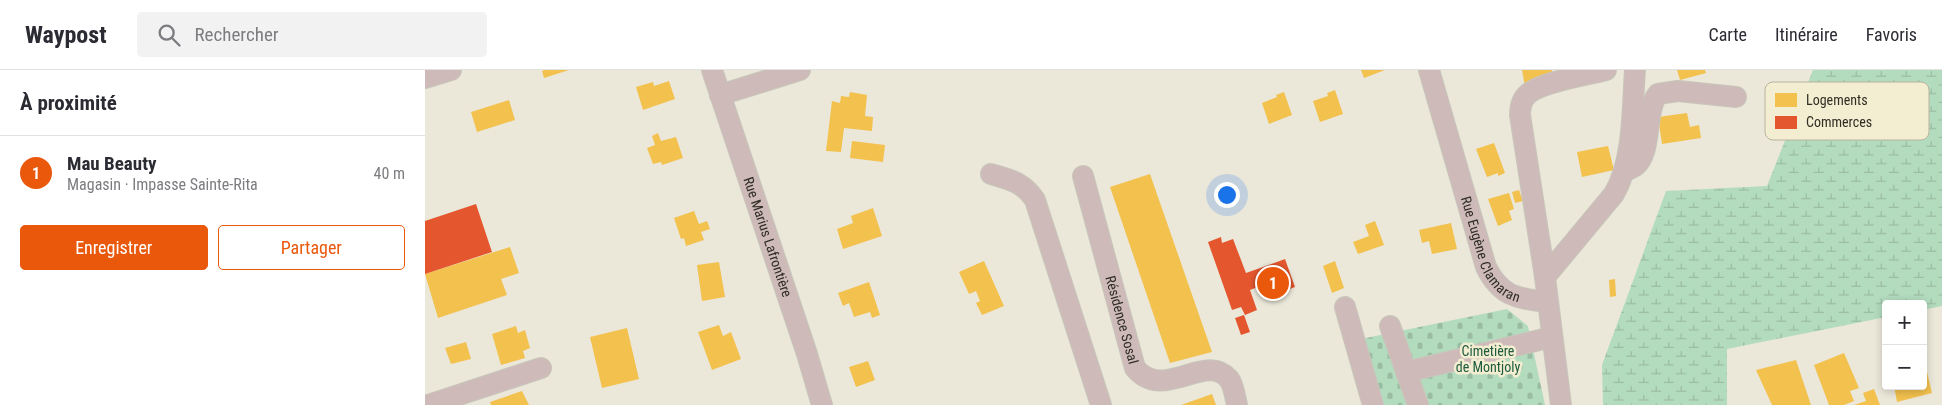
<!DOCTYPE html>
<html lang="fr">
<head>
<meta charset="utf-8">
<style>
	body { margin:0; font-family:"Roboto Condensed",sans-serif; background:#f2f2f3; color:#2b2b33 }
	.controls { position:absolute; right:15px; bottom:15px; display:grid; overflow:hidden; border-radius:5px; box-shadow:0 2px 8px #0003 }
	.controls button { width:45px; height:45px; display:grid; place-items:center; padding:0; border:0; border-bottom:1px solid #e1e1e2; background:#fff; color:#2b2b33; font:25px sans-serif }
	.you { position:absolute; left:801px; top:124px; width:18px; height:18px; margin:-12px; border:4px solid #fff; border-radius:50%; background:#1a73e8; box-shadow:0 0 0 8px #1a73e833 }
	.badge { display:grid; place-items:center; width:32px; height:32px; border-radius:50%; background:#ea580c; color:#fff; font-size:16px; font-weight:700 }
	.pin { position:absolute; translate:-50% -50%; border:2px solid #fff; box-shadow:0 1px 5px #0006 }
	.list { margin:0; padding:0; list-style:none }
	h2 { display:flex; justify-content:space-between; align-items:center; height:65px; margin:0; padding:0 20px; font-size:21px }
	h2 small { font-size:16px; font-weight:400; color:#7c7c81 }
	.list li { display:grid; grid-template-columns:32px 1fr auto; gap:15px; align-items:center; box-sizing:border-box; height:75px; padding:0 20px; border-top:1px solid #e1e1e2 }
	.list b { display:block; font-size:19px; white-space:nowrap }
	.list p { margin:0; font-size:16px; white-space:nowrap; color:#7c7c81 }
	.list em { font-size:16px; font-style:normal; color:#7c7c81 }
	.actions { display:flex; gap:10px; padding:15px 20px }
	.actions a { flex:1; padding:11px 0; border:1px solid #ea580c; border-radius:5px; text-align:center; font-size:18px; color:#ea580c }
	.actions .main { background:#ea580c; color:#fff }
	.icon { flex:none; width:28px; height:28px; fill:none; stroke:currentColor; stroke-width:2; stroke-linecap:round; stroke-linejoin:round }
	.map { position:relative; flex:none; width:1517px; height:335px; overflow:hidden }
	header { display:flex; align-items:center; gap:30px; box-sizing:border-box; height:70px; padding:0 25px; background:#fff; border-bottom:1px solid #e1e1e2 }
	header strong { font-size:24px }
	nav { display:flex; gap:28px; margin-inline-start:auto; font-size:18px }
	.search { width:350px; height:45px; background:#f2f2f3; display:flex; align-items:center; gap:12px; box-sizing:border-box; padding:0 18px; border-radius:5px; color:#7c7c81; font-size:19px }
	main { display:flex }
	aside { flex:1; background:#fff }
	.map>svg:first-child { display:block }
	.wetland { fill:url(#wetland-marsh) }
	.cemetery { fill:url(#cemetery-stones) }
	.homes { fill:#f2c14e }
	.shops { fill:#e4572e }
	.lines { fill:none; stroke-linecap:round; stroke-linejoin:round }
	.minor-casing { stroke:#c8c6bb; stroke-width:22 }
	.minor { stroke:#cebbb9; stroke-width:20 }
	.labels { text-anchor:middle; stroke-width:5; stroke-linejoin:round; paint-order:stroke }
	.street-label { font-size:14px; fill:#302d23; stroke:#f3edd2 }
	.park-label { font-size:14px; fill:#1d5b3d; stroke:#f3edd2 }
	.key { fill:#f3edd2; stroke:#b8b39e; stroke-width:1 }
	.key-label { font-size:14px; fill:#302d23 }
</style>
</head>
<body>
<header>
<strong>Waypost</strong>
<div class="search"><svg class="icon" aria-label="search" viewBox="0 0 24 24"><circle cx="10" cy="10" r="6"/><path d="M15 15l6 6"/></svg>Rechercher</div>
<nav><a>Carte</a><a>Itinéraire</a><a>Favoris</a></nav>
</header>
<main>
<aside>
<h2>À proximité<small></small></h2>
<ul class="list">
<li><span class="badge">1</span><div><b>Mau Beauty</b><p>Magasin · Impasse Sainte-Rita</p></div><em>40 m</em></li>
</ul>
<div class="actions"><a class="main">Enregistrer</a><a>Partager</a></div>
</aside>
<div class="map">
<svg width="1517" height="335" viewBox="0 0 1517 335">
	<defs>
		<pattern id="wetland-marsh" width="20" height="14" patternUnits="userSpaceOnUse" patternTransform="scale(1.25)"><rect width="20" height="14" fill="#b3dbbe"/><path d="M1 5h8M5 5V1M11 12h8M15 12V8" fill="none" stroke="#9abca3"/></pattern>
		<pattern id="cemetery-stones" width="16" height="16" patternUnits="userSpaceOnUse" patternTransform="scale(1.25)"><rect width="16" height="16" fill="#b3dbbe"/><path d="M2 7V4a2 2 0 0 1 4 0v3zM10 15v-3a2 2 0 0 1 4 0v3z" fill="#9abca3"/></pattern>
	</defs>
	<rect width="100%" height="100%" fill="#ebe8da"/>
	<path class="wetland" d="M1388 0H1517V236L1498 240V234H1461V247L1302 279V335H1178L1177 295 1241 121 1342 116Z"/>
	<path class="cemetery" d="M1082 239 1103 256 1120 335H953L936 269Z"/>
	<path class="homes" d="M120 0H144L119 8 117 1Z
		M936 0H960L939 8Z
		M1097 0H1127L1128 8 1100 17Z
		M1252 0H1280L1281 3 1255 10Z
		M244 11 250 29 218 40 211 17 228 12 229 16Z
		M910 20 918 44 895 52 888 31 903 26 902 23Z
		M425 22 442 25 440 46 448 47 447 61 419 58 416 82 401 81 407 31 415 33 416 26 424 27Z
		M859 22 867 45 844 54 837 33 852 27 851 25Z
		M84 30 90 50 52 62 46 42Z
		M1262 43 1265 57 1274 55 1276 68 1237 74 1233 47Z
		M233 63 236 71 251 67 258 88 237 95 236 92 228 94 222 78 230 75 227 66Z
		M427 71 460 75 458 92 425 88Z
		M1069 73 1080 103 1073 106V103L1062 107 1051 79Z
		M1183 76 1189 100 1157 107 1152 82Z
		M725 104 787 282 745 293 685 117Z
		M1094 120 1096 126 1102 130 1090 133 1087 122Z
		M1084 123 1089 139 1084 141 1087 150 1073 156 1063 129Z
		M448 138 457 166 418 179 412 159 428 153 426 146Z
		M269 141 274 154 282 151 285 159 276 162 279 170 261 176 259 168 256 169 249 148Z
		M950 151 959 175 933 184 928 172 944 166 940 155Z
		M1026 153 1032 179 1007 184 1004 171 997 173 994 160Z
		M85 177 94 203 76 209 82 225 13 248 0 204Z
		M559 191 579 236 557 245 551 233 555 231 551 221 544 224 534 202Z
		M910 191 919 218 907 223 898 196Z
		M294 192 300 227 277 231 272 195Z
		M1190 209 1191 226 1185 227 1184 210Z
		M444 212 455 245 447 248 445 242 429 247 424 233 418 236 413 223Z
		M294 255 298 266 306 262 316 289 287 300 273 262Z
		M91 256 93 263 100 260 105 278 98 281 100 288 76 295 67 264Z
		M202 258 214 309 177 318 165 267Z
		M41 272 46 289 26 294 20 278Z
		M1419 283 1434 318 1425 321 1429 331 1419 335H1404L1389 295Z
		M1499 289 1507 323 1472 332 1469 316H1498Z
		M1371 290 1386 335H1347L1331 300Z
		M443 291 450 310 431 317 424 297Z
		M1449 319 1455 335H1429L1441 331 1438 323Z
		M97 321 104 335H66L65 332Z
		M787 324 791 335H756Z"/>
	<path class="shops" d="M51 134 67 182 0 204V151Z
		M796 167 797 173 808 169 821 203 860 189 870 217 846 226 841 214 825 220 832 240 820 245 816 237 807 240 783 172Z
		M819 245 825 262 816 265 810 248Z"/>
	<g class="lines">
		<g class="minor-casing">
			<g id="minor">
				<path id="s1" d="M287 0 382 284 397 335"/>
				<path id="s2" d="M1004 0 1061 197C1076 227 1092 228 1122 232"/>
				<path d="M0 8 26 0"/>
				<path d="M295 25 375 0"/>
				<path d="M1199 101C1202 100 1207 98 1210 96 1228 82 1219 40 1233 24L1253 21 1311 27"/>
				<path d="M566 104C586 110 598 112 610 130L676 335"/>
				<path id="s3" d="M658 106 710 298C739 333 780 281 804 309 809 316 810 327 812 335"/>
				<path d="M1120 207 1095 45C1095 38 1097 29 1103 24 1116 12 1162 5 1181 0"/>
				<path d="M920 237 948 335"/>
				<path d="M965 256 993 335"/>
				<path d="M981 302 1127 267"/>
				<path d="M3 335 116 298"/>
				<path d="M1136 335 1120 207 1189 124C1209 90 1207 39 1210 0"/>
			</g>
		</g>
		<use href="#minor" class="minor"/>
	</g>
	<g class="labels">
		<g class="street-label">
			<text dy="5" stroke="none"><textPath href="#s1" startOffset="176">Rue Marius Lafrontière</textPath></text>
			<text dy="5" stroke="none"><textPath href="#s2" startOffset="192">Rue Eugène Clamaran</textPath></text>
			<text dy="5" stroke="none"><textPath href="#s3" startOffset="149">Résidence Sosal</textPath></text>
		</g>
		<g class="park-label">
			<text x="1063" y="286">Cimetière<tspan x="1063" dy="16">de Montjoly</tspan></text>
		</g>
	</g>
	<rect x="1340" y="12" width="164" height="58" rx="8" class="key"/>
	<rect x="1350" y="23" width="22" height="14" fill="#f2c14e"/>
	<rect x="1350" y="46" width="22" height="13" fill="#e4572e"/>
	<g class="key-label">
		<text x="1381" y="35">Logements</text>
		<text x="1381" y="57">Commerces</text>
	</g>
</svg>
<div class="controls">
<button>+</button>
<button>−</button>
</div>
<div class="you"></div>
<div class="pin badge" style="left:848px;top:213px">1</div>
</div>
</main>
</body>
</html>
